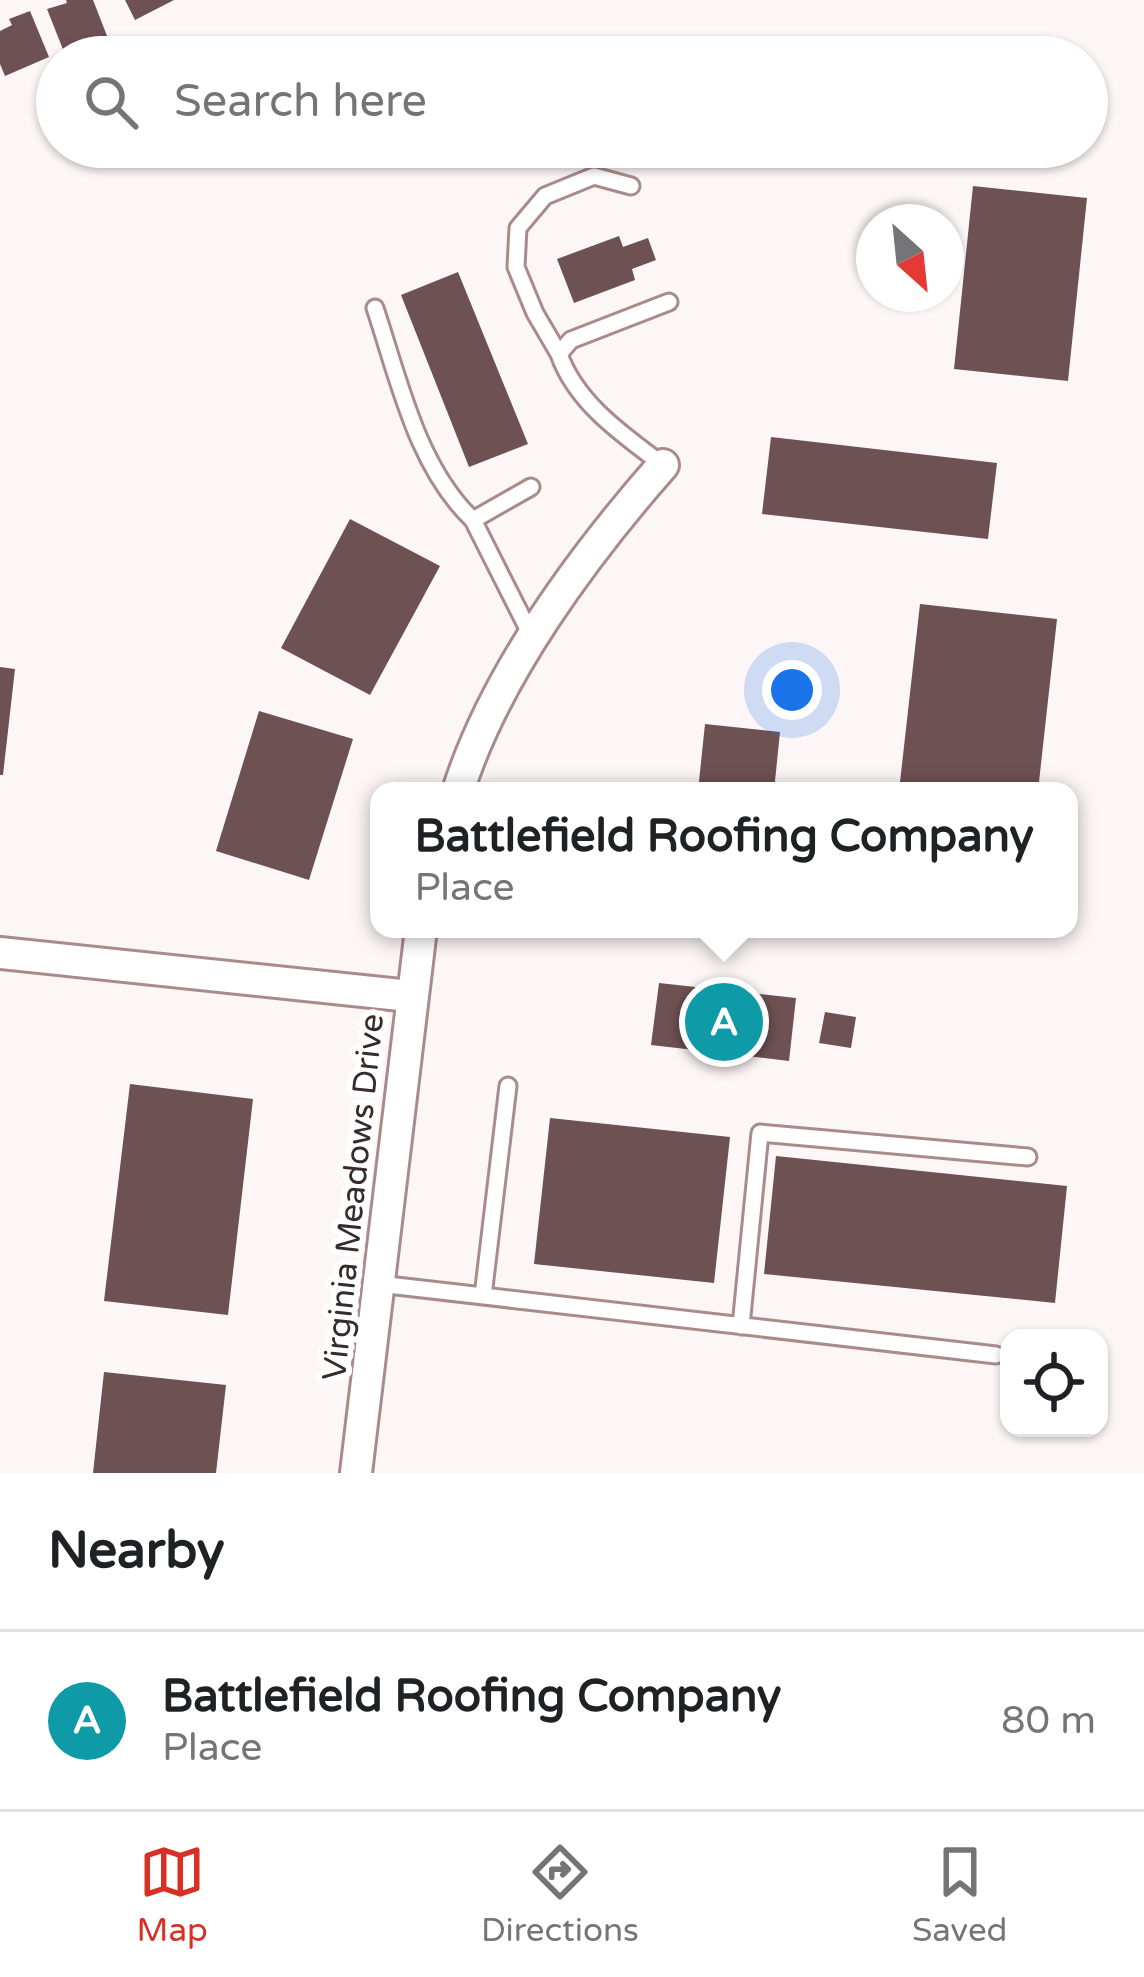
<!DOCTYPE html>
<html lang="en">
<head>
<meta charset="utf-8">
<style>
	body { margin:0; font-family:"Varela Round",sans-serif; background:#f2f2f2; color:#202124 }
	.controls { position:absolute; right:36px; bottom:36px; display:grid; overflow:hidden; border-radius:24px; box-shadow:0 3px 9px #0004 }
	.controls button { width:108px; height:108px; display:grid; place-items:center; padding:0; border:0; border-bottom:3px solid #e0e0e0; background:#fff; color:#202124; font:60px sans-serif }
	.compass { position:absolute; left:856px; top:204px; width:108px; height:108px; border-radius:50%; background:#fff; box-shadow:0 3px 9px #0004; rotate:153deg }
	.you { position:absolute; left:792px; top:690px; width:42px; height:42px; margin:-30px; border:9px solid #fff; border-radius:50%; background:#1a73e8; box-shadow:0 0 0 18px #1a73e833 }
	.badge { display:grid; place-items:center; width:78px; height:78px; border-radius:50%; background:#d93025; color:#fff; font-size:39px; font-weight:700 }
	.pin { position:absolute; translate:-50% -50%; border:6px solid #fff; box-shadow:0 3px 12px #0006 }
	.popup { position:absolute; left:370px; top:782px; width:708px; height:156px; box-sizing:border-box; display:grid; place-content:center; border-radius:24px; background:#fff; filter:drop-shadow(0 3px 9px #0005); font-size:39px; white-space:nowrap; color:#757577 }
	.popup b { font-size:45px; color:#202124 }
	.popup::after { content:''; position:absolute; left:50%; top:100%; margin-left:-24px; border:24px solid transparent; border-top-color:#fff }
	.list { margin:0; padding:0; list-style:none }
	h2 { display:flex; justify-content:space-between; align-items:center; height:156px; margin:0; padding:0 48px; font-size:51px }
	h2 small { font-size:39px; font-weight:400; color:#757577 }
	.list li { display:grid; grid-template-columns:78px 1fr auto; gap:36px; align-items:center; box-sizing:border-box; height:180px; padding:0 48px; border-top:3px solid #e0e0e0 }
	.list b { display:block; font-size:45px; white-space:nowrap }
	.list p { margin:0; font-size:39px; white-space:nowrap; color:#757577 }
	.list em { font-size:39px; font-style:normal; color:#757577 }
	.icon { flex:none; width:66px; height:66px; fill:none; stroke:currentColor; stroke-width:2; stroke-linecap:round; stroke-linejoin:round }
	.map { position:relative; flex:none; width:1144px; height:1473px; overflow:hidden }
	.search { position:absolute; background:#fff; box-shadow:0 3px 9px #0004; left:36px; right:36px; top:36px; height:132px; display:flex; align-items:center; gap:30px; box-sizing:border-box; padding:0 42px; border-radius:66px; color:#757577; font-size:45px }
	.sheet { height:336px; background:#fff }
	nav { display:flex; justify-content:space-around; align-items:center; box-sizing:border-box; height:168px; border-top:3px solid #e0e0e0; background:#fff; font-size:33px; color:#757577 }
	nav a { display:grid; justify-items:center; gap:6px }
	nav .on { color:#d93025 }
	.map>svg:first-child { display:block }
	.building { fill:#6e5153 }
	.lines { fill:none; stroke-linecap:round; stroke-linejoin:round }
	.lane-casing { stroke:#aa8b8c; stroke-width:21 }
	.street-casing { stroke:#aa8b8c; stroke-width:36 }
	.lane { stroke:#fff; stroke-width:15 }
	.street { stroke:#fff; stroke-width:30 }
	.labels { text-anchor:middle; stroke-width:12; stroke-linejoin:round; paint-order:stroke }
	.street-label { font-size:33px; fill:#372b2b; stroke:#fff }
</style>
</head>
<body>
<div class="map">
<svg width="1144" height="1473" viewBox="0 0 1144 1473">
	<rect width="100%" height="100%" fill="#fdf6f6"/>
	<path class="building" d="M66 0H93L109 41 87 50 85 44 64 52 47 9 67 3Z
		M125 0H174L135 20Z
		M30 11 49 57 5 76 0 64V31L12 25 9 19Z
		M855 147H905L904 162 854 157Z
		M973 186 1087 198 1068 381 954 369Z
		M619 236 623 247 648 238 656 260 632 269 635 280 574 303 557 259Z
		M458 272 528 444 469 467 401 295Z
		M771 437 997 463 988 539 762 514Z
		M350 519 440 566 370 695 281 648Z
		M920 604 1057 619 1038 791H899Z
		M0 667 15 669 3 775H0Z
		M259 711 353 739 309 880 216 851Z
		M705 724 780 732 774 791H698Z
		M659 983 796 998 789 1061 651 1045Z
		M825 1012 856 1017 851 1048 819 1043Z
		M130 1084 253 1099 228 1315 104 1301Z
		M550 1118 730 1137 714 1283 534 1264Z
		M776 1156 1067 1186 1055 1303 764 1274Z
		M104 1372 226 1385 216 1473H93Z"/>
	<g class="lines">
		<g class="lane-casing">
			<path id="lane" d="M375 308C399 380 417 467 473 520
				M559 354 535 313 516 267 518 228 545 196 594 176 631 186
				M663 465C623 435 576 403 559 354L571 340 669 302
				M531 487 473 520 532 637
				M379 1284 996 1355
				M483 1296 508 1086
				M741 1326 760 1133 1028 1157"/>
		</g>
		<g class="street-casing">
			<path id="street" d="M458 791C495 675 583 556 663 465
				M0 953 410 996
				M356 1473 421 929"/>
		</g>
		<use href="#lane" class="lane"/>
		<use href="#street" class="street"/>
	</g>
	<g class="labels">
		<g class="street-label">
			<text transform="translate(352 1197) rotate(-84)" y="12">Virginia Meadows Drive</text>
		</g>
	</g>
</svg>
<div class="controls">
<button><svg class="icon" aria-label="locate" viewBox="0 0 24 24"><circle cx="12" cy="12" r="6"/><path d="M12 2v4M12 18v4M2 12h4M18 12h4"/></svg></button>
</div>
<svg class="compass" viewBox="-18 -18 36 36"><path d="M0-13l5 13h-10z" fill="#e53935"/><path d="M0 13l5-13h-10z" fill="#757577"/></svg>
<div class="you"></div>
<div class="pin badge" style="left:724px;top:1022px;background:#0f9aa8">A</div>
<div class="popup"><b>Battlefield Roofing Company</b>Place</div>
<div class="search"><svg class="icon" aria-label="search" viewBox="0 0 24 24"><circle cx="10" cy="10" r="6"/><path d="M15 15l6 6"/></svg>Search here</div>
</div>
<section class="sheet">
<h2>Nearby<small></small></h2>
<ul class="list">
<li><span class="badge" style="background:#0f9aa8">A</span><div><b>Battlefield Roofing Company</b><p>Place</p></div><em>80 m</em></li>
</ul>
</section>
<nav>
<a class="on"><svg class="icon" aria-label="map" viewBox="0 0 24 24"><path d="M3 6l6-2 6 2 6-2v14l-6 2-6-2-6 2zM9 4v14M15 6v14"/></svg>Map</a>
<a><svg class="icon" aria-label="directions" viewBox="0 0 24 24"><path d="M12 3l9 9-9 9-9-9zM9 14v-3h6M13 9l2 2-2 2"/></svg>Directions</a>
<a><svg class="icon" aria-label="saved" viewBox="0 0 24 24"><path d="M7 4h10v16l-5-4-5 4z"/></svg>Saved</a>
</nav>
</body>
</html>
